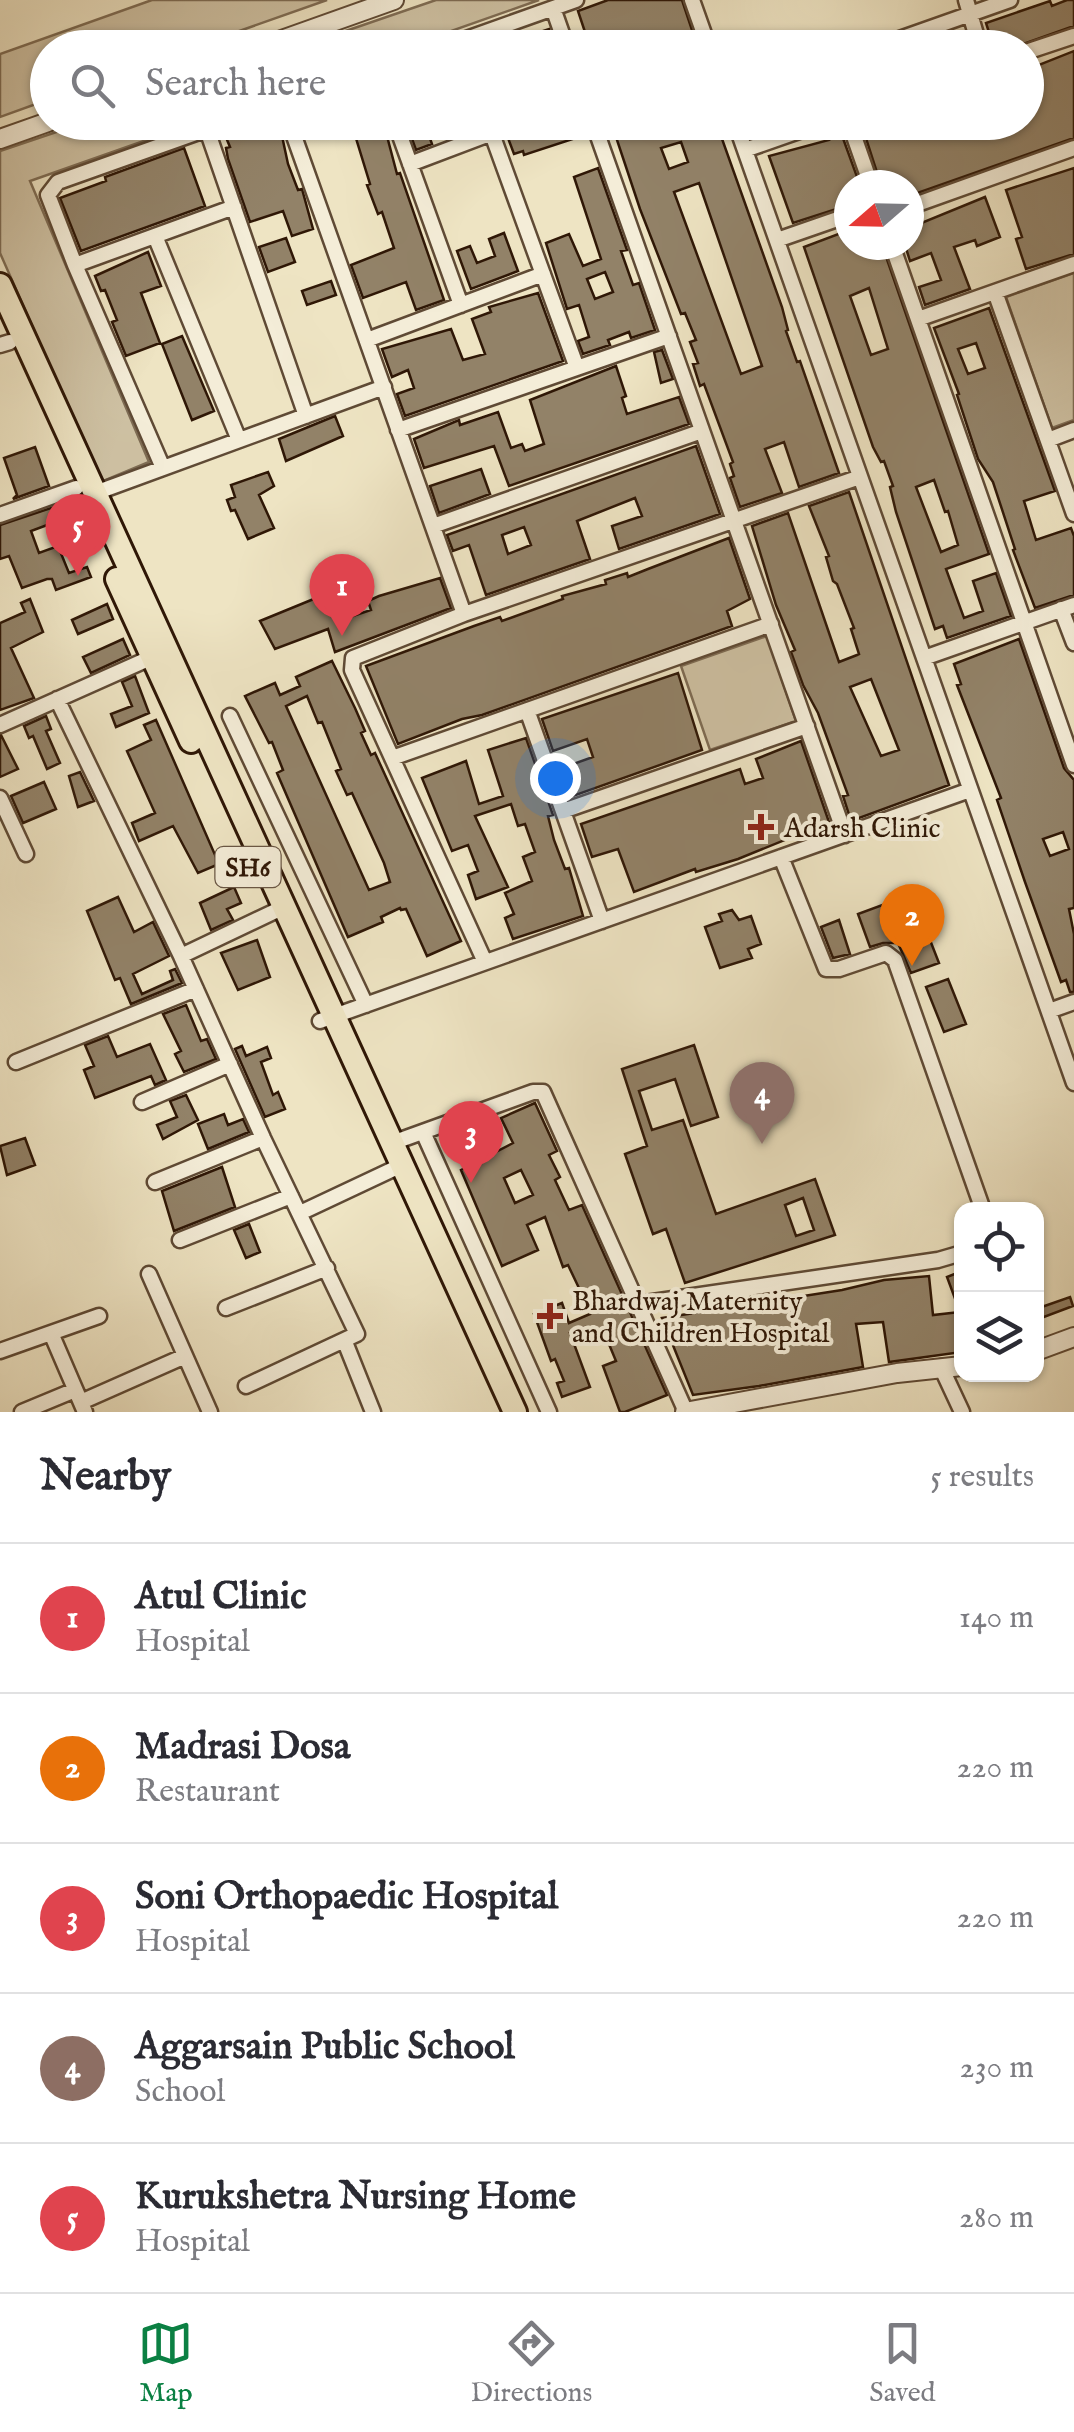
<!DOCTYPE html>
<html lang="en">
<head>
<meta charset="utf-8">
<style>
	body { margin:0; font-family:"IM FELL English",serif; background:#f2f2f3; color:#2b2b33 }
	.controls { position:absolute; right:30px; bottom:30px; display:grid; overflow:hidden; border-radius:20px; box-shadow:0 2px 8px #0004 }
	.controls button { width:90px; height:90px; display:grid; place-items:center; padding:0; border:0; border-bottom:2px solid #e1e1e2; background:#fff; color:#2b2b33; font:50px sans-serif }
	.compass { position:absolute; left:834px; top:170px; width:90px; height:90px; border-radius:50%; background:#fff; box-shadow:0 2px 8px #0004; rotate:250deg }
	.you { position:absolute; left:555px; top:778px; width:35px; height:35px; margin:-25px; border:8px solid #fff; border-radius:50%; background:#1a73e8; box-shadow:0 0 0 15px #1a73e833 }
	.badge { display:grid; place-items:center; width:65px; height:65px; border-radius:50%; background:#0b8043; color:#fff; font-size:32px; font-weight:700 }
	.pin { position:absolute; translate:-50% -82px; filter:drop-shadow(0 2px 5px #0008) }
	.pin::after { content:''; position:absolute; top:52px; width:35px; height:30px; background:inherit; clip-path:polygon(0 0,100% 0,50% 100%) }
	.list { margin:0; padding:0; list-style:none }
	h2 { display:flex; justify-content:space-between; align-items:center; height:130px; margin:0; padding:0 40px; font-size:42px }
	h2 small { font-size:32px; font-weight:400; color:#7c7c81 }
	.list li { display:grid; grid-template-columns:65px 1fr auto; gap:30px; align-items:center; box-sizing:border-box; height:150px; padding:0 40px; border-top:2px solid #e1e1e2 }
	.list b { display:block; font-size:38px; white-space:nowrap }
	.list p { margin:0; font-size:32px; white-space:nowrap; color:#7c7c81 }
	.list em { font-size:32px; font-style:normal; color:#7c7c81 }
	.icon { flex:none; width:55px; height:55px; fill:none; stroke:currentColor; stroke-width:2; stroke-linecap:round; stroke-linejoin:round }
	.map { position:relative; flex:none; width:1074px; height:1412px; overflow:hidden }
	.search { position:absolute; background:#fff; box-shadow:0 2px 8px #0004; left:30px; right:30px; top:30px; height:110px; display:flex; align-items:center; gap:25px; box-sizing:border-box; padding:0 35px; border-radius:55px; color:#7c7c81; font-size:38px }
	.sheet { height:880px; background:#fff }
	nav { display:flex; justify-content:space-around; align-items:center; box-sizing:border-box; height:140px; border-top:2px solid #e1e1e2; background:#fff; font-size:28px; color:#7c7c81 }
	nav a { display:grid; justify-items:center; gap:5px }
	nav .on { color:#0b8043 }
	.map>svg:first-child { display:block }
	.green { fill:#cec1a3; stroke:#7e6c54; stroke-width:2.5 }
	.building { fill:#928268; stroke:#2f1706; stroke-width:2.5; fill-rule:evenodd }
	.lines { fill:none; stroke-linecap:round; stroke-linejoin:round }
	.minor-casing { stroke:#5f4a35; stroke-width:19 }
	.tertiary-casing { stroke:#5f4a35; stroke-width:22 }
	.primary-casing { stroke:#2f1706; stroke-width:28 }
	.minor { stroke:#f4edd8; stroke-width:14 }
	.tertiary { stroke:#f4edd8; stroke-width:18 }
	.primary { stroke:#eee4c3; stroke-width:22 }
	.poi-dot { fill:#8f2418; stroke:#f4edd8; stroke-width:4 }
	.labels { text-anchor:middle; stroke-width:8; stroke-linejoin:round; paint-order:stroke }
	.shield { fill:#f4edd8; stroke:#6a5745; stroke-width:2.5 }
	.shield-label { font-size:25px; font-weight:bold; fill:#2f1706 }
	.poi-label { font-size:28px; fill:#2f1706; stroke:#f4edd8; text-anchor:start }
</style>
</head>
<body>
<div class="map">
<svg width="1074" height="1412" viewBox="0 0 1074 1412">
	<rect width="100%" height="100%" fill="#eee4c3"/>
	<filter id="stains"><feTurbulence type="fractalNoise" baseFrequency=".002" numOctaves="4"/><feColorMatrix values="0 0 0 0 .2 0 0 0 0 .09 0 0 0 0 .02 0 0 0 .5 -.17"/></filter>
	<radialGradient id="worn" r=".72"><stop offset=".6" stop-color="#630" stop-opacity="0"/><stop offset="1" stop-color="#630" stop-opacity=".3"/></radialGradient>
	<path class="green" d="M152 0H327L194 47 48 48 47 100 0 117V54Z
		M436 0H539L406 47H299Z
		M83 123H195L30 181 149 462 101 482 0 253V151Z
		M1074 273V420L1052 428 1006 297Z
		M767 636 796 721 710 750 681 666Z"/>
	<path class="building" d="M608 0H682L698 48H577L576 42 587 38 578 11Z
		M1067 0H1074V26L1012 48H994L986 23 1050 1 1052 6Z
		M549 29 556 48H492L527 34 528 36Z
		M1074 51V138L909 196V185H881L862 126 872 122H1026V70Z
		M262 122H279L288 164 298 190 302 189 313 229 292 236 283 211 250 222 228 159 226 148 230 147 225 135Z
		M351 122H378L388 140 397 174 400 173 444 300 416 310 406 282 363 298 351 265 394 248 382 212 378 214 367 185 370 184Z
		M406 122H424L432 144 416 150Z
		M444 122H490L450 138Z
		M532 122H541V126L551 122H581L585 135 524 155 523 151 514 154 508 138 526 131Z
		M617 122H716L782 307 788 330 786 331 797 362 800 361 839 473 799 487 784 442 765 449 782 493 740 507 730 478 734 476 730 464 733 462 704 384 700 386 693 364 698 363 690 342 696 340 685 313 681 314 640 209 616 137 621 135ZM681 142 688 162 669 169 661 148ZM699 183 762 366 741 374 674 192Z
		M840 130 860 185H849V205L793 223 769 156 829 140 827 134Z
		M184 148 205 206 81 251 60 198 106 181 105 177Z
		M598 168 627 250 621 251 633 285 639 283 655 330 631 338 629 332 608 340 610 345 583 354 578 341 589 337 579 305 567 309 546 243 569 234 583 266 601 259 574 177ZM605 272 613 292 595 299 587 279Z
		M1074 168V254L1026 269 1016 239 1022 237 1006 190Z
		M985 197 1000 237 977 246 975 240 954 247 970 289 925 305 919 287 941 280 931 253 910 261 905 245H909V228Z
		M849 230V245H882L989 554 946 569 964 618 983 611 973 581 996 573 1011 616 947 638 943 626 935 629 896 512 890 487 893 486 884 461 881 462 873 447 804 247ZM869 288 888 349 871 355 850 296ZM934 480 945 512 948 511 958 545 941 552 916 487Z
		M504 233 518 271 471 289 457 251 470 246 477 263 495 256 489 239Z
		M286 238 295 262 268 272 259 247Z
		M148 252 161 286 141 293 160 343 126 356 112 322 117 320 105 290 101 291 95 276Z
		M331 281 336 295 307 305 302 291Z
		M538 293 563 361 405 416 397 394 414 388 408 370 392 377 382 349 451 329 463 360 485 354 472 319 491 312 489 307Z
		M989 308 1055 491 1024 501 1036 540 1071 528 1074 536V595L1035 608 1013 550 1015 549 993 482 978 459 957 395 959 394 934 328ZM976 343 985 368 968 374 958 349Z
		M182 336 214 411 192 420 162 344Z
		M662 350 673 379 661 383 654 352Z
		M616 366 626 396 622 398 627 414 679 397 689 424 509 486 494 446 424 468 414 439 459 420 460 425 498 412 511 448 522 444 525 451 544 444 530 400Z
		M335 416 343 436 286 461 279 439Z
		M696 446 720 514 619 549 612 526 642 516 635 498 577 521 590 559 486 595 469 545 453 551 447 535ZM524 527 531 545 508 554 502 535Z
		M35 447 49 486 13 499 17 495 4 458Z
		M481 469 490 494 439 513 430 486Z
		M268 472 274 486 259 495 274 528 248 539 235 510 231 511 227 500 235 497 231 485Z
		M849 492 949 785 851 821 843 796 848 795 818 713 803 685 791 652 795 650 776 605 752 526 788 513 839 662 857 655 859 654 851 629 854 628 837 584 833 581 826 557 829 556 809 506ZM871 679 899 750 881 756 850 687Z
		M60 505 66 518 31 531 39 553 58 546 69 573 87 567 91 577 56 590 52 579H47L22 588 9 556 0 559V525Z
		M729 538 750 599 727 611 732 626 482 715 462 719 398 744 366 666 474 626 500 617 502 621 563 599 562 596 606 584 605 580 627 573 628 577 648 569Z
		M440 578 451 608 335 652 328 629 275 649 260 621 321 596 318 589 336 582 350 617 371 610 368 601 379 596Z
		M30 599 43 632 11 648 34 698 0 710V623L25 612 21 603Z
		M107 604 113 619 78 634 72 620Z
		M123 639 130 655 91 673 83 657Z
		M1019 639 1064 768 1074 780V908L1069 909 1074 934V992H1070L1066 980 1061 982 1025 882 997 800 1001 798 957 685 961 684 954 664ZM1063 832 1069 849 1050 856 1043 839Z
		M332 661 355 708 365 731 361 733 371 755 375 753 461 941 427 956 406 909 401 910 400 908 381 917 383 922 348 937 277 773 283 770 272 742 269 743 245 696 275 683 280 695 300 686 296 677ZM307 696 318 723 322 722 341 769 336 771 347 795 352 793 384 863 390 882 369 890 286 706Z
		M678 673 702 750 573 796 562 768 593 757 587 739 553 751 542 719Z
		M135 676 149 713 116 727 111 714 132 706 122 682Z
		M46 716 51 729 46 731 60 763 47 769 33 736 29 738 24 726Z
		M156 720 219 864 198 873 173 826 139 841 132 823 155 813 127 751 151 740 144 725Z
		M1 735 18 769 0 777V736Z
		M526 738 553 815 548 816 554 840 565 869 569 868 583 916 513 939 505 918 514 914 505 893 532 881 523 857 535 852 525 824 518 826 511 804 475 816 508 887 476 899 468 875 478 871 468 845 452 851 422 778 466 761 479 804 503 796 488 750Z
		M801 741 829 822 738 859 696 872 695 869 634 892 618 849 592 857 581 824 740 769 745 784 763 778 756 759Z
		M80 772 94 801 78 807 69 776Z
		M44 782 56 809 23 823 11 796Z
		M234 887 241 903 227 909 233 920 211 930 200 903Z
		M912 894 939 963 911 973 898 943H883L870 947 858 914Z
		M118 897 134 932 153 922 169 956 133 974 142 994 173 980 170 971 175 969 182 983 131 1004 120 978 115 980 87 911Z
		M732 910 739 920 751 916 761 944 748 949 752 958 720 968 705 927 722 921 719 914Z
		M839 920 850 954 833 958 821 927Z
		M257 940 270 977 238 990 221 953Z
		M948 979 966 1024 944 1032 926 987Z
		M186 1005 201 1041 207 1039 216 1059 184 1072 175 1054 181 1051 163 1014Z
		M108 1036 117 1057 150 1044 166 1080 155 1085 151 1076 95 1098 84 1070 94 1066 85 1045Z
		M694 1045 718 1117 691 1126 675 1079 639 1091 652 1130 683 1120 716 1214 815 1179 835 1235 685 1283 666 1229 653 1234 625 1154 647 1146 622 1069ZM803 1198 814 1230 796 1236 785 1205Z
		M242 1046 246 1056 267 1047 271 1058 261 1062 273 1095 278 1092 285 1109 265 1117 235 1049Z
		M186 1095 198 1120 163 1139 157 1125 177 1117 170 1101Z
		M535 1103 557 1151 549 1155 560 1177 555 1180 569 1210 582 1205 667 1395 625 1412H620L603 1366 616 1361 606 1337 592 1343 585 1327 570 1333 590 1387 562 1397 557 1383 564 1381 555 1359 551 1361 534 1314 562 1303 569 1323 590 1314 578 1286 568 1265 563 1267 545 1217 527 1225 538 1250 502 1266 461 1170 513 1143 501 1118ZM521 1170 533 1195 515 1203 504 1178Z
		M224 1114 228 1125 243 1119 249 1132 208 1149 198 1124Z
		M25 1138 35 1165 7 1175 0 1146Z
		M222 1167 235 1207 174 1231 162 1191Z
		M249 1224 260 1252 246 1258 234 1230Z
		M962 1271V1352L889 1362 883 1322 856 1324 863 1367 759 1386 693 1395 662 1318 842 1290 884 1280 929 1276 933 1315 960 1312 947 1277Z
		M1070 1297 1073 1306 1036 1320V1309Z"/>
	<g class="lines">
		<g class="minor-casing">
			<path id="minor" d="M692 0 709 48
				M966 0 980 48
				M553 8 567 48
				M441 48 576 0
				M874 48 1010 0
				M1026 52 1074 36
				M289 122 464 614
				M395 122 461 305
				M593 122 845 835
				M735 122 1074 1083
				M849 122 871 185
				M207 130 306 416
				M492 134 577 368
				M745 150 825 122
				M410 164 521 122
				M909 207 1074 148
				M155 236 239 440
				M777 240 849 215
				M892 245 1074 765
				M75 265 234 207
				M995 292 1074 514
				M918 319 1074 264
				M367 340 543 274
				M0 345 10 342
				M398 430 669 336
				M1048 440 1074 430
				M163 468 75 265 48 195 58 182 227 122
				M95 493 384 387
				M0 515 76 488
				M433 526 702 431
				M1061 609 1074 643
				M924 658 1074 605
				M57 699 181 956
				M527 710 602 921
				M230 716 366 1005
				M0 725 157 655
				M392 758 771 624
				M0 798 26 854
				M563 811 807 726
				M781 857 826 969H839L886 953 895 960 983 1210
				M485 962 352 670 353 658 464 614 860 477
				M1049 1011 1074 1002
				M320 1021 970 790
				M16 1062 196 989
				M142 1102 230 1064
				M423 1132 549 1412
				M392 1143 533 1092H543L686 1412
				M155 1182 263 1138
				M300 1213 402 1165
				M180 1240 291 1196
				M149 1274 210 1412
				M639 1304 938 1260 962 1253
				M226 1308 327 1268
				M51 1333 85 1412
				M345 1342 373 1412
				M0 1351 99 1316
				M941 1367 962 1412
				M246 1386 357 1334 263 1138 181 956 284 907
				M81 1402 185 1356
				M22 1412 75 1390"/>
		</g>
		<g class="tertiary-casing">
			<path id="tertiary" d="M259 48 394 0
				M0 139 48 122
				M1036 1351 1074 1337
				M685 1412 897 1373 962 1366"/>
		</g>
		<g class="primary-casing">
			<path id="primary" d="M0 285 515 1412
				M117 579 191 741"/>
		</g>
		<use href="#minor" class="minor"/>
		<use href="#tertiary" class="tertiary"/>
		<use href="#primary" class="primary"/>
	</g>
	<g class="poi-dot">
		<path d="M756 812h10v10h10v10h-10v10h-10v-10h-10v-10h10z"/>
		<path d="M545 1301h10v10h10v10h-10v10h-10v-10h-10v-10h10z"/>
	</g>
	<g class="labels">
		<rect class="shield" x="215.5" y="847" width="65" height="40" rx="8"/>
		<g class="shield-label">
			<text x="248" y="876">SH6</text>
		</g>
		<g class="poi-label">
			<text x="784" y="837">Adarsh Clinic</text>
			<text x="572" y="1310">Bhardwaj Maternity<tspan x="572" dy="32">and Children Hospital</tspan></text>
		</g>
	</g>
	<rect width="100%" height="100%" filter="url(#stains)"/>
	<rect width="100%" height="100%" fill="url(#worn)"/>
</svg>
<div class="controls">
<button><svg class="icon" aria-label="locate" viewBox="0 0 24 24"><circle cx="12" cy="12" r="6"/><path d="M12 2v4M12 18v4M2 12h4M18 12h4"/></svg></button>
<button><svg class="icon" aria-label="layers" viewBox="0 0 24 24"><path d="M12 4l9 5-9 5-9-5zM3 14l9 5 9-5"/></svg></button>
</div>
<svg class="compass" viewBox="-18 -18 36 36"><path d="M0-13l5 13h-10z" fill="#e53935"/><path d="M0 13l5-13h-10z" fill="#7c7c81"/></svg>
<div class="you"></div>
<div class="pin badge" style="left:342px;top:636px;background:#e0444e">1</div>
<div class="pin badge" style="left:912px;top:966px;background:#e8710a">2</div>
<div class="pin badge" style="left:471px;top:1183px;background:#e0444e">3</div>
<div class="pin badge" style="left:762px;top:1144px;background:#8d6e63">4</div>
<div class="pin badge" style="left:78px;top:576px;background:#e0444e">5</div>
<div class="search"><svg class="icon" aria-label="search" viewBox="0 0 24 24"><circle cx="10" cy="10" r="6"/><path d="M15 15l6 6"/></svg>Search here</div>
</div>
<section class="sheet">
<h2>Nearby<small>5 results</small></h2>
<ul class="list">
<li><span class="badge" style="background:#e0444e">1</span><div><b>Atul Clinic</b><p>Hospital</p></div><em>140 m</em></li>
<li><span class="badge" style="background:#e8710a">2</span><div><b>Madrasi Dosa</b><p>Restaurant</p></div><em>220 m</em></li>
<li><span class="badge" style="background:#e0444e">3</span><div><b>Soni Orthopaedic Hospital</b><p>Hospital</p></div><em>220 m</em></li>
<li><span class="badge" style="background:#8d6e63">4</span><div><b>Aggarsain Public School</b><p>School</p></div><em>230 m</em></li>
<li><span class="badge" style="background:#e0444e">5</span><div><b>Kurukshetra Nursing Home</b><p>Hospital</p></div><em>280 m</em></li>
</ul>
</section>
<nav>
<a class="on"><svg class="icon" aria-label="map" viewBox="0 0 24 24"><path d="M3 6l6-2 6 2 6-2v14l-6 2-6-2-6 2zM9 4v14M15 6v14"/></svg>Map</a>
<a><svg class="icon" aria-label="directions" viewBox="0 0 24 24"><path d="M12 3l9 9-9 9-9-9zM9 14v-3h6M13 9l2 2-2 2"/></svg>Directions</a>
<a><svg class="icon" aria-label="saved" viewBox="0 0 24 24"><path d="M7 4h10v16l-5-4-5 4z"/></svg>Saved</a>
</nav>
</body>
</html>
